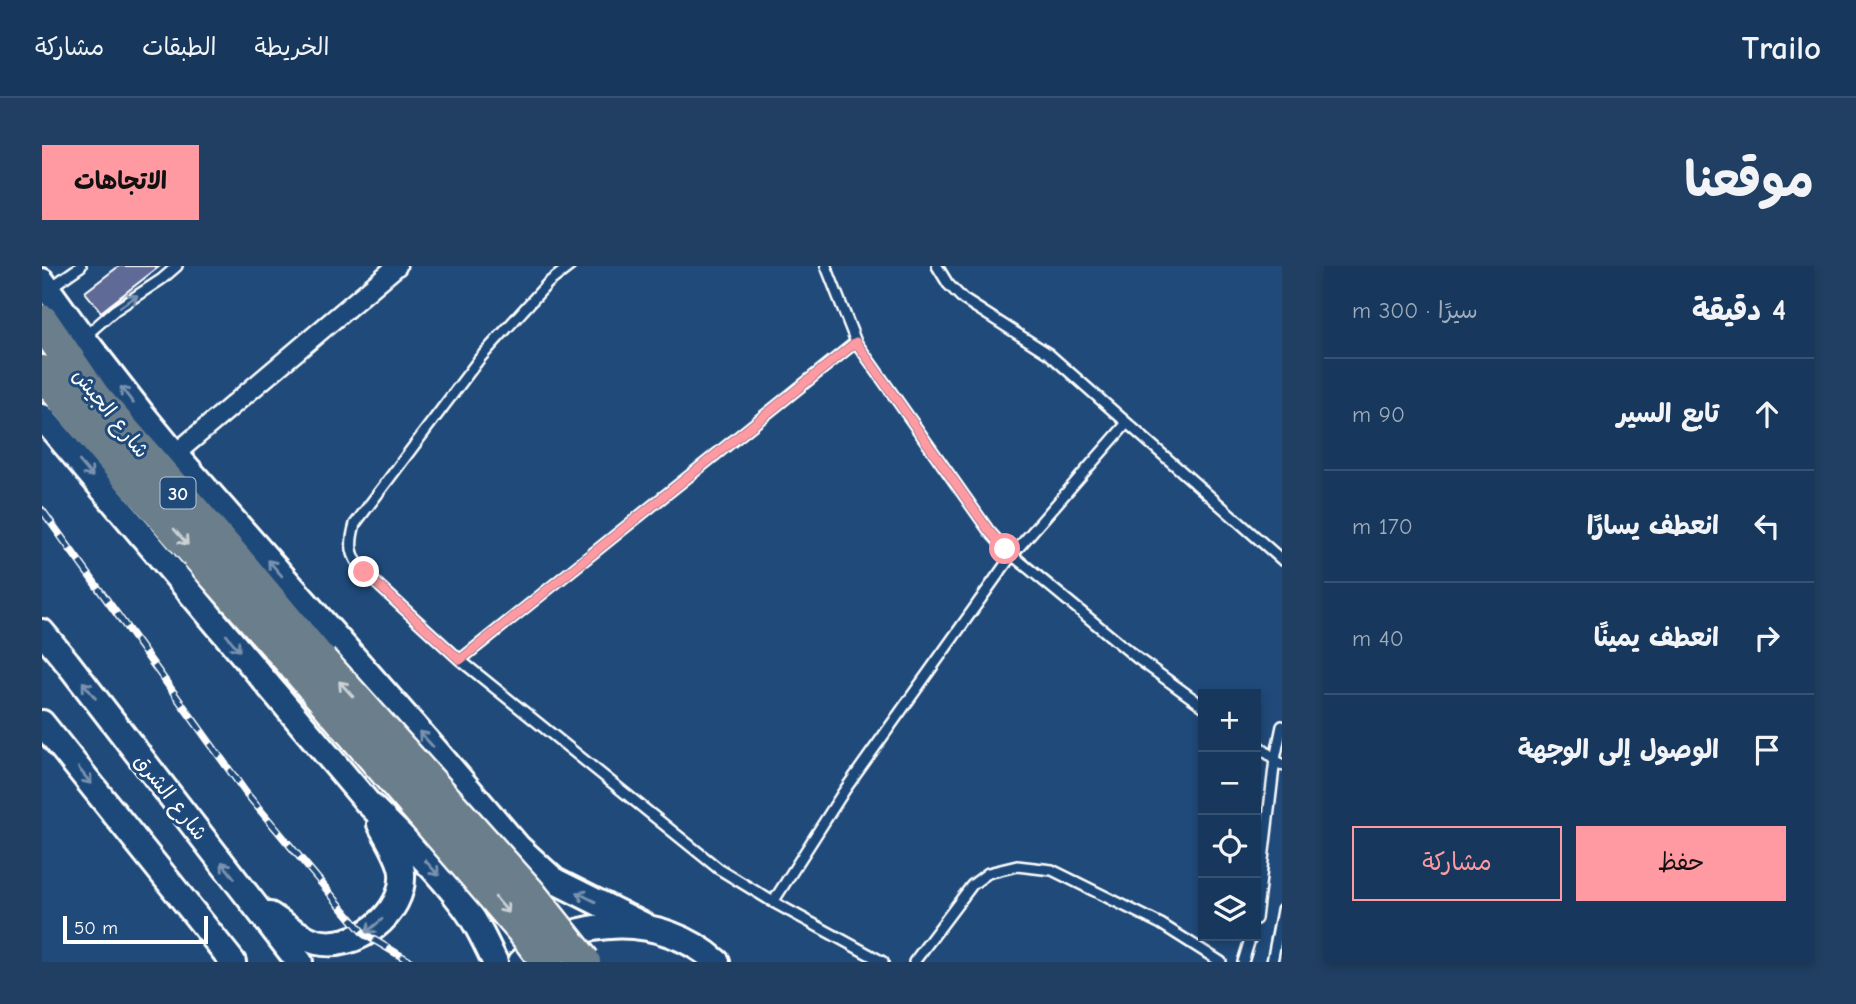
<!DOCTYPE html>
<html lang="ar">
<head>
<meta charset="utf-8">
<style>
	body { margin:0; font-family:"Comic Neue","Playpen Sans Arabic",sans-serif; background:#203f62; color:#f1f3f6; direction:rtl }
	.controls { position:absolute; right:21px; bottom:21px; display:grid; overflow:hidden; border-radius:0px; box-shadow:0 4px 10px #0003 }
	.controls button { width:63px; height:63px; display:grid; place-items:center; padding:0; border:0; border-bottom:2px solid #365272; background:#17385c; color:#f1f3f6; font:35px sans-serif }
	.scale { position:absolute; left:21px; bottom:18px; width:145px; box-sizing:border-box; padding-left:7px; border:4px solid #fff; border-top:0; font-size:19px; line-height:24px; white-space:nowrap; color:#fff; -webkit-text-stroke:5px #1f4a7a; paint-order:stroke }
	.stop { position:absolute; width:21px; height:21px; margin:-16px; border:5px solid #ff9aa2; border-radius:50%; background:#fff }
	.stop.end { background:#ff9aa2; border-color:#fff; box-shadow:0 2px 7px #0008 }
	.list { margin:0; padding:0; list-style:none }
	h2 { display:flex; justify-content:space-between; align-items:center; height:91px; margin:0; padding:0 28px; font-size:30px }
	h2 small { font-size:23px; font-weight:400; color:#9eacbb }
	.list li { display:grid; grid-template-columns:46px 1fr auto; gap:21px; align-items:center; box-sizing:border-box; height:112px; padding:0 28px; border-top:2px solid #365272 }
	.list b { display:block; font-size:26px; white-space:nowrap }
	.list em { font-size:23px; font-style:normal; color:#9eacbb }
	.actions { display:flex; gap:14px; padding:21px 28px }
	.actions a { flex:1; padding:16px 0; border:2px solid #ff9aa2; border-radius:0px; text-align:center; font-size:24px; color:#ff9aa2 }
	.actions .main { background:#ff9aa2; color:#111 }
	.icon { flex:none; width:38px; height:38px; fill:none; stroke:currentColor; stroke-width:2; stroke-linecap:round; stroke-linejoin:round }
	.map { position:relative; flex:none; width:1240px; height:696px; overflow:hidden; direction:ltr; border-radius:0px }
	header { display:flex; align-items:center; gap:42px; box-sizing:border-box; height:98px; padding:0 35px; background:#17385c; border-bottom:2px solid #365272 }
	header strong { font-size:33px }
	nav { display:flex; gap:38px; margin-inline-start:auto; font-size:24px }
	.intro { display:flex; align-items:center; justify-content:space-between; box-sizing:border-box; height:168px; padding:0 42px }
	h1 { margin:0; font-size:49px }
	.button { padding:18px 32px; border-radius:0px; background:#ff9aa2; color:#111; font-size:24px; font-weight:700 }
	main { display:flex; gap:42px; padding:0 42px }
	aside { flex:1; background:#17385c; border-radius:0px; box-shadow:0 4px 10px #0003 }
	.map>svg:first-child { display:block }
	.building { fill:#5f6b96; stroke:#fff; stroke-width:2 }
	.lines { fill:none; stroke-linecap:round; stroke-linejoin:round }
	.lane-casing { stroke:#fff; stroke-width:14 }
	.street-casing { stroke:#fff; stroke-width:23 }
	.secondary-casing { stroke:#fff; stroke-width:30 }
	.highway-casing { stroke:#fff; stroke-width:37 }
	.lane { stroke:#1f4a7a; stroke-width:9 }
	.street { stroke:#1f4a7a; stroke-width:18 }
	.secondary { stroke:#1f4a7a; stroke-width:24 }
	.highway { stroke:#6b7e8b; stroke-width:32 }
	.rail-casing { stroke:#fff; stroke-width:8 }
	.rail { stroke:#1f4a7a; stroke-width:5; stroke-dasharray:16; stroke-linecap:butt }
	.highway-bridge-casing { stroke:#fff; stroke-width:37; stroke-linecap:butt }
	.highway-bridge { stroke:#6b7e8b; stroke-width:32 }
	.oneway { stroke:#7992af }
	.oneway2 { stroke:#cbd2d6 }
	.route { stroke:#ff9aa2; stroke-width:9 }
	.labels { text-anchor:middle; stroke-width:6; stroke-linejoin:round; paint-order:stroke }
	.shield { fill:#1f4a7a; stroke:#bcc9d7; stroke-width:2 }
	.shield-label { font-size:19px; font-weight:bold; fill:#fff }
	.street-label { font-size:21px; fill:#fff; stroke:#1f4a7a }
</style>
</head>
<body>
<header>
<strong>Trailo</strong>
<nav><a>الخريطة</a><a>الطبقات</a><a>مشاركة</a></nav>
</header>
<div class="intro"><h1>موقعنا</h1><a class="button">الاتجاهات</a></div>
<main>
<aside>
<h2>4 دقيقة<small>سيرًا · 300 m</small></h2>
<ul class="list">
<li><svg class="icon" aria-label="ahead" viewBox="0 0 24 24"><path d="M12 20V5M6 11l6-6 6 6"/></svg><div><b>تابع السير</b></div><em>90 m</em></li>
<li><svg class="icon" aria-label="left" viewBox="0 0 24 24"><path d="M17 20v-9H6M10 6l-5 5 5 5"/></svg><div><b>انعطف يسارًا</b></div><em>170 m</em></li>
<li><svg class="icon" aria-label="right" viewBox="0 0 24 24"><path d="M7 20v-9h11M14 6l5 5-5 5"/></svg><div><b>انعطف يمينًا</b></div><em>40 m</em></li>
<li><svg class="icon" aria-label="arrive" viewBox="0 0 24 24"><path d="M6 21V4h12l-3 4 3 4H6"/></svg><div><b>الوصول إلى الوجهة</b></div></li>
</ul>
<div class="actions"><a class="main">حفظ</a><a>مشاركة</a></div>
</aside>
<div class="map">
<svg width="1240" height="696" viewBox="0 0 1240 696">
	<rect width="100%" height="100%" fill="#1f4a7a"/>
	<filter id="ink" filterUnits="userSpaceOnUse"><feTurbulence type="fractalNoise" baseFrequency=".0143" numOctaves="2"/><feDisplacementMap in="SourceGraphic" scale="14" xChannelSelector="R" yChannelSelector="G"/><feConvolveMatrix kernelMatrix="1 2 1 2 8 2 1 2 1" color-interpolation-filters="sRGB"/></filter>
	<g filter="url(#ink)">
		<path class="building" d="M77 0H118L59 46 43 26Z"/>
		<g class="lines">
			<g class="lane-casing">
				<path id="lane" d="M528 0 506 17 438 92 313 258C307 279 308 289 322 306L418 394 677 603 731 636 841 696
					M784 0 814 76 947 265 963 283 1095 392 1161 440
					M895 0 906 18 921 33 1007 88 1240 294
					M9 21 39 0
					M42 71 73 44 120 13 135 0
					M418 394 814 76
					M1214 478 1240 499
					M731 636 802 525 970 289 1085 157
					M1214 653 1233 493 1240 460
					M872 696 930 619 946 607 975 600 1010 604 1119 658 1179 696
					M1201 696 1209 670
					M1230 696 1240 644"/>
			</g>
			<g class="street-casing">
				<path id="street" d="M133 188 355 0"/>
			</g>
			<g class="secondary-casing">
				<path id="secondary" d="M0 15 41 72 100 148 133 188 394 485 476 581 513 615 605 661
					M0 151 325 536C357 568 391 599 418 635 433 653 443 675 453 696
					M0 366 25 396 249 686 258 696
					M0 457 191 696
					M228 649C242 658 259 672 275 676 314 685 363 648 360 607 359 592 345 571 338 558
					M479 696C535 649 619 646 675 696"/>
			</g>
			<g class="highway-casing">
				<path id="highway" d="M0 55 52 131 192 291 279 395
					M0 106 63 184 255 402"/>
			</g>
			<use href="#lane" class="lane"/>
			<use href="#street" class="street"/>
			<use href="#secondary" class="secondary"/>
			<use href="#highway" class="highway"/>
			<g class="rail-casing">
				<path id="rail" d="M0 244 204 527 322 668 369 696"/>
			</g>
			<use href="#rail" class="rail"/>
			<g class="highway-bridge-casing">
				<path id="highway-bridge" d="M279 395 487 627 542 696
					M255 402 480 663 505 696"/>
			</g>
			<use href="#highway-bridge" class="highway-bridge"/>
		</g>
		<defs><path id="oneway-shaft" d="M-6 0H5M1.5-3L5.5 0L1.5 3" fill="none" stroke-width="1.6" stroke-linecap="round" stroke-linejoin="round" transform="scale(1.75)"/></defs>
		<g class="oneway">
			<use href="#oneway-shaft" transform="translate(87 35) rotate(-34)"/>
			<use href="#oneway-shaft" transform="translate(85 129) rotate(-128)"/>
			<use href="#oneway-shaft" transform="translate(44 203) rotate(50)"/>
			<use href="#oneway-shaft" transform="translate(233 302) rotate(-131)"/>
			<use href="#oneway-shaft" transform="translate(191 377) rotate(50)"/>
			<use href="#oneway-shaft" transform="translate(47 424) rotate(-128)"/>
			<use href="#oneway-shaft" transform="translate(384 473) rotate(-132)"/>
			<use href="#oneway-shaft" transform="translate(43 510) rotate(51)"/>
			<use href="#oneway-shaft" transform="translate(390 602) rotate(48)"/>
			<use href="#oneway-shaft" transform="translate(186 604) rotate(-128)"/>
			<use href="#oneway-shaft" transform="translate(544 631) rotate(-153)"/>
			<use href="#oneway-shaft" transform="translate(332 660) rotate(140)"/>
		</g>
		<g class="oneway2">
			<use href="#oneway-shaft" transform="translate(139 271) rotate(49)"/>
			<use href="#oneway-shaft" transform="translate(304 423) rotate(-132)"/>
			<use href="#oneway-shaft" transform="translate(460 639) rotate(49)"/>
		</g>
	</g>
	<g class="lines" filter="url(#ink)">
		<path class="route" d="M322 306 418 394 814 76 947 265 963 283"/>
	</g>
	<g class="labels">
		<rect class="shield" x="118.5" y="211.5" width="35" height="31" rx="5"/>
		<g class="shield-label">
			<text x="136" y="234">30</text>
		</g>
		<g class="street-label">
			<text transform="translate(69 147) rotate(51)" y="7">شارع الجيش</text>
			<text transform="translate(129 531) rotate(52)" y="7">شارع الشرق</text>
		</g>
	</g>
</svg>
<div class="controls">
<button>+</button>
<button>−</button>
<button><svg class="icon" aria-label="locate" viewBox="0 0 24 24"><circle cx="12" cy="12" r="6"/><path d="M12 2v4M12 18v4M2 12h4M18 12h4"/></svg></button>
<button><svg class="icon" aria-label="layers" viewBox="0 0 24 24"><path d="M12 4l9 5-9 5-9-5zM3 14l9 5 9-5"/></svg></button>
</div>
<div class="scale">50 m</div>
<div class="stop" style="left:963px;top:283px"></div>
<div class="stop end" style="left:322px;top:306px"></div>
</div>
</main>
</body>
</html>
